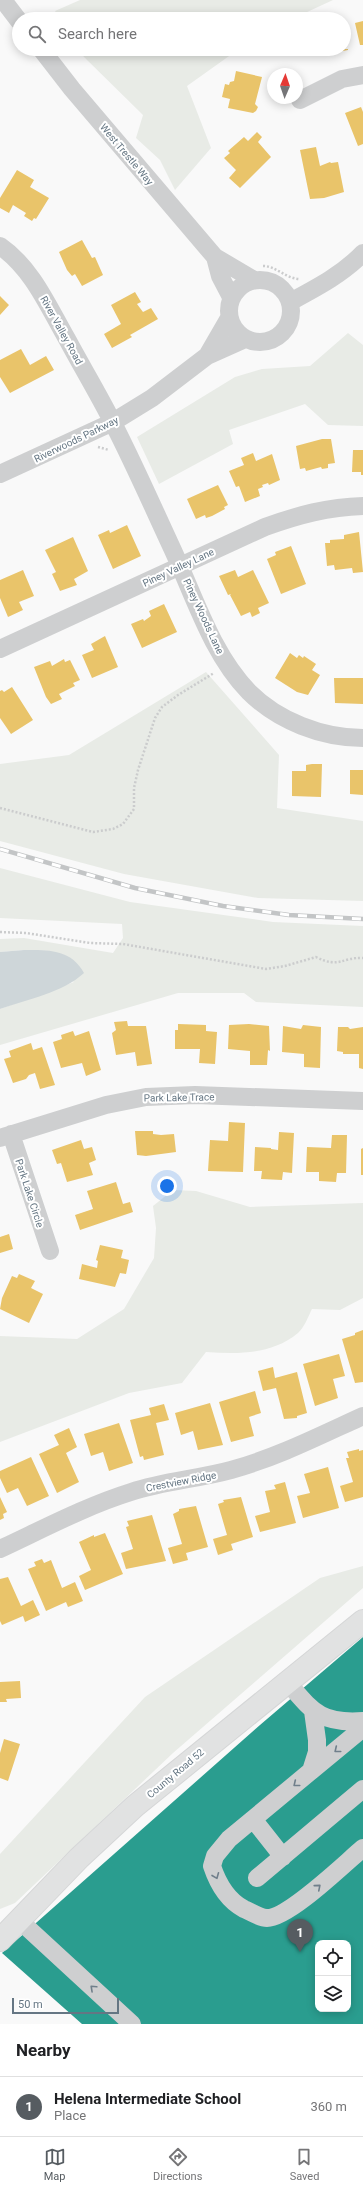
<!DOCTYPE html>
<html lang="en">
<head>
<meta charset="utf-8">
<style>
	body { margin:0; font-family:Roboto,sans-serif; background:#f2f2f2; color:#202124 }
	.controls { position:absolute; right:12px; bottom:12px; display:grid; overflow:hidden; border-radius:8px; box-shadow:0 2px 10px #0003 }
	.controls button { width:36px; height:36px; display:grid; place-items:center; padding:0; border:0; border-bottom:1px solid #e0e0e0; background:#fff; color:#202124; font:20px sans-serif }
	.compass { position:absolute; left:267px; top:68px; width:36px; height:36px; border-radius:50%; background:#fff; box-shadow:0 2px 10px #0003; rotate:2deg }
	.scale { position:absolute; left:12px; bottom:10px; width:107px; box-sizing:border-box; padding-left:4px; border:2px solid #657683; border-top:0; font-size:11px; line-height:14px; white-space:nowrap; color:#657683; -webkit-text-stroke:3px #fff; paint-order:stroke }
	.you { position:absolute; left:167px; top:1186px; width:14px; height:14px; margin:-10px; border:3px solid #fff; border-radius:50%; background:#1a73e8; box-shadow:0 0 0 6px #1a73e833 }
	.badge { display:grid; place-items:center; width:26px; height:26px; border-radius:50%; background:#565c61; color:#fff; font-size:13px; font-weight:700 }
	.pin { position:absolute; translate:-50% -33px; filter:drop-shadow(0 1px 2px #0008) }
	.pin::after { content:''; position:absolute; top:21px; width:14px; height:12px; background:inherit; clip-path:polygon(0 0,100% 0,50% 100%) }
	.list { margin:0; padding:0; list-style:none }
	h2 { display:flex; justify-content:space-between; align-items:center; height:52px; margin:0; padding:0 16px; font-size:17px }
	h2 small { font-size:13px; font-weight:400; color:#757577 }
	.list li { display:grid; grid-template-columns:26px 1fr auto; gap:12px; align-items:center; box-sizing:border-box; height:60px; padding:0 16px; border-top:1px solid #e0e0e0 }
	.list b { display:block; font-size:15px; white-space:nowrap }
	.list p { margin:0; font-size:13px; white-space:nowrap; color:#757577 }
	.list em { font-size:13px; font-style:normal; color:#757577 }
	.icon { flex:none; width:22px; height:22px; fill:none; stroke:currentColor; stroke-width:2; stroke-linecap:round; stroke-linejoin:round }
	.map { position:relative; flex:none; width:363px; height:2024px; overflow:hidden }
	.search { position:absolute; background:#fff; box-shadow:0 2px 10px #0003; left:12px; right:12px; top:12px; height:44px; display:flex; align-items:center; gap:10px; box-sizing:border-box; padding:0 14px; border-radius:22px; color:#757577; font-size:15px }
	.sheet { height:112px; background:#fff }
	nav { display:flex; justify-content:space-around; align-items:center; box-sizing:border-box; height:56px; border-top:1px solid #e0e0e0; background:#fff; font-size:11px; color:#757577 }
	nav a { display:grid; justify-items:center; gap:2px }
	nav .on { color:#565c61 }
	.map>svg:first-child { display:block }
	.green { fill:#e8ebe6 }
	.water { fill:#ced6d9 }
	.homes { fill:#e9c46a }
	.schools { fill:#2a9d8f; fill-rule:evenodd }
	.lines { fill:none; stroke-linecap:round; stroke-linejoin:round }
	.major-casing { stroke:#d5d6d7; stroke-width:24 }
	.path { stroke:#cbcccd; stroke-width:2.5; stroke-dasharray:2 2; stroke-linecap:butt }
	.minor { stroke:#cecfd0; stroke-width:18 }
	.major { stroke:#e1e2e2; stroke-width:22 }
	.rail-casing { stroke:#c3c5c6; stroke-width:4.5 }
	.rail { stroke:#fff; stroke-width:3; stroke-dasharray:9; stroke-linecap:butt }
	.oneway { stroke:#707f8b }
	.labels { text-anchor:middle; stroke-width:4; stroke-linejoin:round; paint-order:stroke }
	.street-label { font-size:10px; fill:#657683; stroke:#fff }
</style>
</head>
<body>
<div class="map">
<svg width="363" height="2024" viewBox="0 0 363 2024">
	<rect width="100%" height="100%" fill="#f9f9f9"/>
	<path class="green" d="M80 0H333L292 19H60L55 11Z
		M78 49H239L187 86 211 148 175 190 160 160 136 138 143 115 84 57Z
		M348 333 363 345V426L328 425 305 404 229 430 233 444 159 484 137 437 235 377 262 369 310 366Z
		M206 672 279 755 277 808 363 821V901L258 898 124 874 0 841V764L69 755Z
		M0 868 130 902 273 922 363 926V1007L256 1002 244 993H178L0 1045V1009L74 982 24 950 0 952V939L24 938 113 953 123 938 122 924 0 918Z
		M173 1190 196 1191 250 1207 363 1203V1298L340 1310 312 1309C308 1317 304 1328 298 1333 271 1355 239 1354 206 1352L182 1383 129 1393 0 1442V1336L77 1339 124 1309 154 1258 156 1228 153 1206Z
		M363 1566V1588L173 1753 15 1903 0 1909V1854L145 1697 320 1578Z"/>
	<path class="water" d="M24 950C48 950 71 949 84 973 62 993 28 999 0 1009V952Z"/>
	<path class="homes" d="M363 21V45H360L355 23Z
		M321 49H348V50L327 54 326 51 322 52Z
		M236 71 262 77 255 104 258 107 256 111 253 113 228 108 230 99 222 97 225 84 229 85 230 82 234 81Z
		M361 107 363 112V144L358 146 345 113Z
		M257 132 262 137 258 142 271 157 240 188 229 178 236 170 224 158 230 153 228 151 244 137 248 141Z
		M316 147 320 166 330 162 331 163 338 162 344 192 324 198 310 199 300 150Z
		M17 170 34 180 30 187 49 198 36 219 34 218 32 221 24 216 26 213 13 205 9 213 0 208V198Z
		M82 240 92 258 95 257 103 275 82 286 75 274 72 276 67 270 59 252Z
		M135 292 141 302 137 304 143 312 151 308 158 319 130 335 132 337 112 348 104 334 121 324 111 305Z
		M0 296 9 305 0 315Z
		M21 349 30 365 46 356 54 370 10 393 0 377V360Z
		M322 439H331L335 463 328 464V468L322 469 321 467 306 471 305 468 300 469 296 446Z
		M353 450H363V475H361V472H352Z
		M253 453 256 461 272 454 280 480 269 485 268 483 262 485 263 487 258 489 260 496 245 502 239 486 236 487 229 471 244 465 241 458Z
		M218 485 228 505 224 507 225 509 212 516 206 518 205 515 196 519 187 499Z
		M127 525 141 556 113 569 98 535 109 530 110 533Z
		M359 532 363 572 353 573 352 568 335 570 334 565 327 566 325 543H330V540L344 539V535Z
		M73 537 88 571 74 579 77 585 60 591 52 574 56 572 45 550Z
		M291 546 306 584 281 594 267 559 276 555 275 552Z
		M23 570 34 596 19 602 23 610 8 617 0 598V580Z
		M235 570 238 577 253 570 269 603 258 608 260 613 252 617 250 612 241 616 230 595 231 594 228 595 219 576Z
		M164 604 177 632 142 648 131 624 143 619 144 621 151 616 149 611Z
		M105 636 118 667 92 678 82 655 94 650 91 644Z
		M290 653 297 658 299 655 303 658 304 656 316 664 312 670 320 675 308 695 297 692 275 678Z
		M64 659 65 662 70 660 80 680 73 683 75 686 59 694 62 699 51 704 46 697 34 667 50 661 52 666Z
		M334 678H363V704L335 703Z
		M12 687 33 720 11 734 0 718V691L2 690 4 692Z
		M312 764H322L321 797 292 796V771H306V765Z
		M350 770H363V795L350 794Z
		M127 1021 128 1026H146L152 1064 137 1066 135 1052 116 1055 112 1033 116 1030 114 1022Z
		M178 1024 206 1025V1031L217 1032 215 1064 199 1063 200 1049H175V1030H178Z
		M249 1024 269 1026 270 1051 268 1050 267 1065H250V1051L228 1049 229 1025Z
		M303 1025 321 1027 320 1068 304 1067V1054L282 1052 283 1026 301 1029Z
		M338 1027H348L350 1029 363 1027V1069L359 1068V1054H343V1052L337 1051Z
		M73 1031 75 1036 89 1031 101 1070 86 1076 82 1063 61 1068 53 1042 62 1039 61 1035Z
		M31 1043 33 1050 42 1047 55 1085 40 1089 35 1073 29 1075 26 1079 13 1083 4 1059 11 1057 9 1051Z
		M229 1122 245 1123 243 1172 208 1171 210 1140 228 1141Z
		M135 1131H153V1134L161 1135 174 1134 176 1152 146 1156 137 1155Z
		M279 1132 294 1133 292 1173 283 1172 282 1180 261 1179 262 1171H254L255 1147 271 1148V1149L278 1150Z
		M332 1135H347L346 1173H337L336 1182 319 1181V1172H306L307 1147 331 1148Z
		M81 1140 84 1149 92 1147 96 1160 89 1163 93 1175 67 1182 61 1163 57 1164 52 1150Z
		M363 1148V1175H361V1149Z
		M116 1182 123 1204 130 1202 133 1212 80 1230 75 1215 93 1209 87 1191Z
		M9 1234 13 1249 0 1253V1237Z
		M100 1245 123 1250 121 1258 129 1260 126 1274 120 1273 115 1287 79 1279 82 1264 97 1268 98 1261 96 1260Z
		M19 1274 35 1281 31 1288 43 1294 29 1323 0 1309 2 1298 12 1276 17 1278Z
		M363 1330V1382L355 1383 342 1339 355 1335V1333Z
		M339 1354 345 1376 333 1379 338 1398 315 1406 303 1364Z
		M273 1367 275 1378 297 1372 307 1413 297 1416V1418L284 1419 276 1388 263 1391 258 1371Z
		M255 1391 261 1413 249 1417 254 1436 231 1442 219 1402Z
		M210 1403 223 1445 198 1450 193 1431 181 1435 175 1413Z
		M164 1404 169 1420 156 1423 164 1455 144 1460 143 1456 140 1457 130 1420 151 1415 149 1408Z
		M119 1423 133 1463 109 1471 103 1452 91 1456 84 1434Z
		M69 1428 77 1447 66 1453 79 1482 57 1493 39 1454 59 1445 54 1435Z
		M359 1449V1451L363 1450V1497L345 1502 340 1486 353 1482 346 1458H349L347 1452Z
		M31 1457 49 1496 27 1506 18 1488 7 1493 0 1478V1471Z
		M328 1467 339 1508 303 1518 297 1496 310 1493 304 1474Z
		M285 1482 296 1523 260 1532 255 1516 270 1512 265 1491 276 1489 274 1485Z
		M0 1497 7 1512 3 1514 4 1518 0 1520Z
		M241 1497 253 1537 231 1544 233 1550 218 1555 213 1539 227 1535 218 1504 224 1502 223 1500Z
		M196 1506 208 1547 186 1553 188 1560 173 1564 168 1548 182 1544 173 1514 179 1511V1509Z
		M152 1515 166 1561 126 1569 121 1553 133 1549 126 1527 129 1526 127 1521Z
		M105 1533 123 1574 85 1590 79 1576 91 1570 79 1542 94 1535V1537Z
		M42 1559 44 1563 51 1560 62 1588 75 1582 83 1601 68 1607 66 1602 46 1611 28 1569 36 1566 34 1562Z
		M8 1577 21 1606 33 1600 40 1615 25 1622 23 1616 2 1625 0 1621V1579Z
		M20 1681 21 1698 6 1699 7 1702H0V1682Z
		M4 1739 20 1744 8 1781 0 1778V1753Z"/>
	<path class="schools" d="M363 1637V2024H82L2 1953 260 1725ZM318 1943H348V2009H318Z"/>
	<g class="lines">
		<g class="major-casing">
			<path id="major" d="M0 1940 79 1858 135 1806 363 1621"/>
		</g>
		<path class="path" d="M263 266C276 266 285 278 299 279
			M98 447 109 450
			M0 808 93 832 113 829 123 824 134 809V788L138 770 155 718 162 707 178 695 214 673
			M0 932 26 933 90 943 123 944 266 969 285 966 316 957C340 969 341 957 363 958"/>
		<path class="minor" d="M3 0 19 21
			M41 49 72 89 215 257 254 280
			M300 100 342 79 363 75
			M0 246C32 268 48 306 67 339 82 367 99 395 113 423 134 464 152 505 171 546 194 595 211 653 249 692 278 721 322 738 363 738
			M215 257 220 276 231 297
			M229 311a31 31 0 1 1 62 0a31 31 0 1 1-62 0Z
			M290 302C316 288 343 274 363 253
			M207 356 229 318
			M0 474 113 422 152 398 207 356 245 339
			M0 649 265 527C298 515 328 507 363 506
			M11 1134 50 1251
			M0 1138 106 1105 146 1097 195 1095 363 1101
			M0 1549C43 1529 86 1506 131 1492 164 1481 198 1479 231 1470 278 1457 319 1436 363 1416
			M288 1683C313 1712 321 1724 363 1721
			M313 1711 317 1740V1752L311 1771 229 1839 215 1856 212 1866C218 1884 227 1900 244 1909 251 1912 260 1918 267 1918 289 1918 345 1863 363 1848
			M311 1771 363 1728
			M253 1819 283 1857
			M257 1878 363 1789
			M19 1920 132 2024"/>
		<use href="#major" class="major"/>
		<g class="rail-casing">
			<path id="rail" d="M0 849 135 888 223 906 289 915 363 919"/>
		</g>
		<use href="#rail" class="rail"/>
	</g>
	<defs><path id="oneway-chevron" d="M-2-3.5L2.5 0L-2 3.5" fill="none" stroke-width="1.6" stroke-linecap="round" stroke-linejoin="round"/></defs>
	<g class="oneway">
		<use href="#oneway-chevron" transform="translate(337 1750) rotate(141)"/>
		<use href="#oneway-chevron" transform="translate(296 1784) rotate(141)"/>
		<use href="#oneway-chevron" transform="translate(216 1876) rotate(68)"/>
		<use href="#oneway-chevron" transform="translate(318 1887) rotate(-41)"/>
		<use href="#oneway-chevron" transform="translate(93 1988) rotate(-137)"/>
	</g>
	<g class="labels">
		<g class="street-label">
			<text transform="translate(127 154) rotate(50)" y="4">West Trestle Way</text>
			<text transform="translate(62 330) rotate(61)" y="4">River Valley Road</text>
			<text transform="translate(76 439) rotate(-26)" y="4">Riverwoods Parkway</text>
			<text transform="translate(178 567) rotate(-25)" y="4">Piney Valley Lane</text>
			<text transform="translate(204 616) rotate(65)" y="4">Piney Woods Lane</text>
			<text transform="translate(179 1097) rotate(-1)" y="4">Park Lake Trace</text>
			<text transform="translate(30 1193) rotate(72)" y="4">Park Lake Circle</text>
			<text transform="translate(181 1481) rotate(-11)" y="4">Crestview Ridge</text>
			<text transform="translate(175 1773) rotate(-40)" y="4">County Road 52</text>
		</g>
	</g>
</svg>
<div class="controls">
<button><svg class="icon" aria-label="locate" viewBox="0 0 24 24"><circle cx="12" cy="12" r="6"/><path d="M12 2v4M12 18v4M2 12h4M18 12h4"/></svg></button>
<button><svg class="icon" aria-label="layers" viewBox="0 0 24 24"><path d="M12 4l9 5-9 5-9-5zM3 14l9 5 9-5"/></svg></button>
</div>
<svg class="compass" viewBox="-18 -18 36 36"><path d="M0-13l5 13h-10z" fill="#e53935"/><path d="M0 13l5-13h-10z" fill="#757577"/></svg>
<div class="scale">50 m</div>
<div class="you"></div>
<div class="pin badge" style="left:300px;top:1952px">1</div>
<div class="search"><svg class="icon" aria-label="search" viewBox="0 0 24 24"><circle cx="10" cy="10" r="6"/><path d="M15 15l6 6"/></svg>Search here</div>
</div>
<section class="sheet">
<h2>Nearby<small></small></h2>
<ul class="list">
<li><span class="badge">1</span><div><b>Helena Intermediate School</b><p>Place</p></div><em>360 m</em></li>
</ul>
</section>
<nav>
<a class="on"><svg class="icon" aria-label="map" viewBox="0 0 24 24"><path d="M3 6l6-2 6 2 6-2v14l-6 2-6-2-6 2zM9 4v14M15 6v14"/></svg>Map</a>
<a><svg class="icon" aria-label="directions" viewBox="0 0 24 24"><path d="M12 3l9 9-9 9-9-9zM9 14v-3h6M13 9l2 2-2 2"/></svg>Directions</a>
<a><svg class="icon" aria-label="saved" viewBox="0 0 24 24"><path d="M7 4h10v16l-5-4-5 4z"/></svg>Saved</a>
</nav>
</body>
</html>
